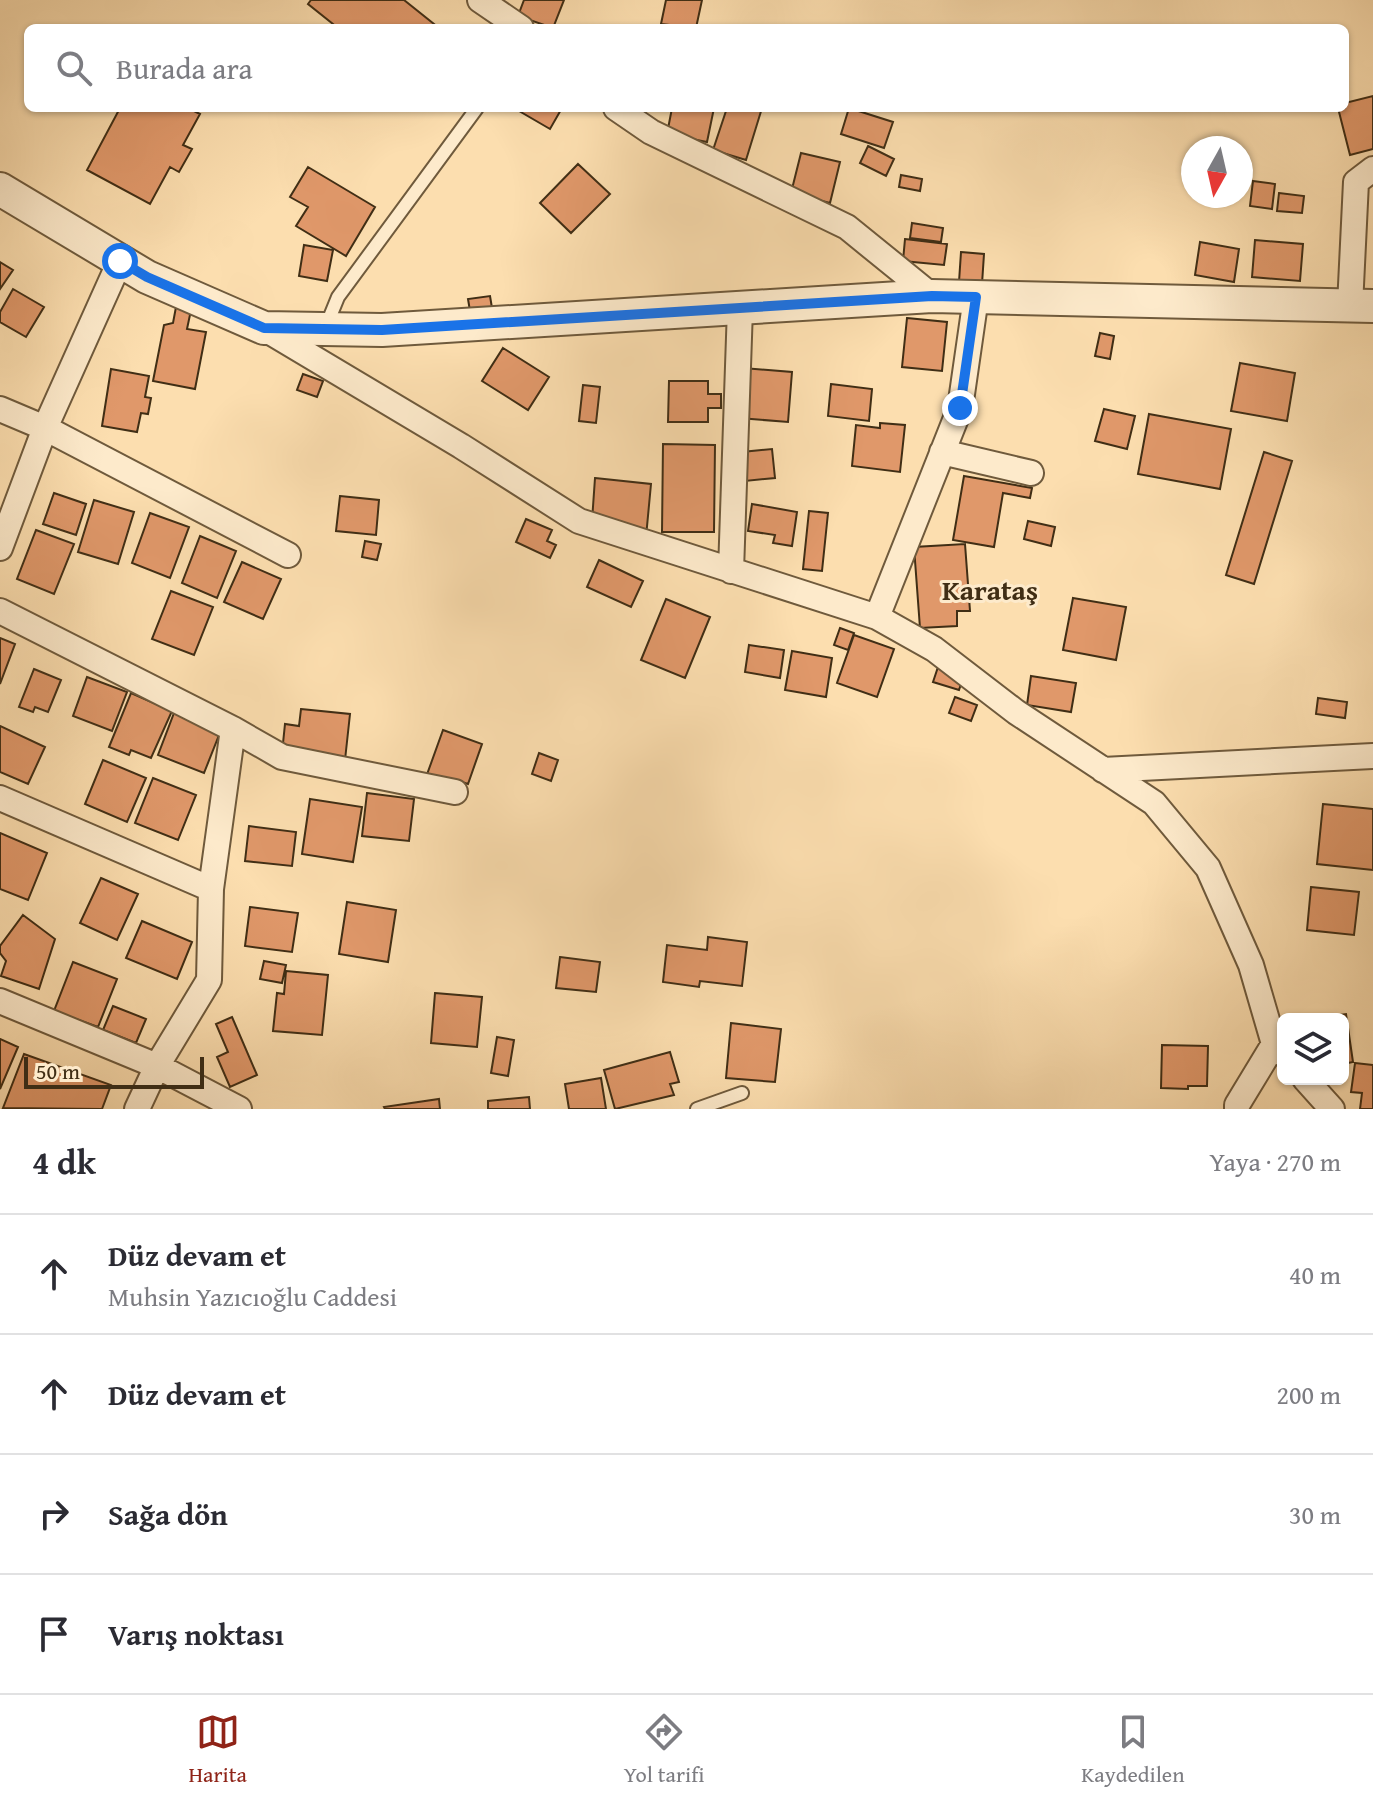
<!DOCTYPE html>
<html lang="tr">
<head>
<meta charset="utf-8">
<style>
	body { margin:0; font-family:"Gentium Book Plus",serif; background:#f2f2f3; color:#2b2b33 }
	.controls { position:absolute; right:24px; bottom:24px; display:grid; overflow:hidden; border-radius:12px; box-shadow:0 2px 6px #0004 }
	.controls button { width:72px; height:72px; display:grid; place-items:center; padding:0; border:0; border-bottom:2px solid #e1e1e2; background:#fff; color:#2b2b33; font:40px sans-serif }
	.compass { position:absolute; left:1181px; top:136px; width:72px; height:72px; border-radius:50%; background:#fff; box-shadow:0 2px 6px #0004; rotate:188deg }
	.scale { position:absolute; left:24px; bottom:20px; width:180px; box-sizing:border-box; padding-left:8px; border:4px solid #402e15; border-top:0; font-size:22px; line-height:28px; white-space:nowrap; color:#402e15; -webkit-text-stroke:6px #fdeacb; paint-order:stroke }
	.stop { position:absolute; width:24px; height:24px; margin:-18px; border:6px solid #1a73e8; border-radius:50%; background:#fff }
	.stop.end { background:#1a73e8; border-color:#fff; box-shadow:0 2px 8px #0008 }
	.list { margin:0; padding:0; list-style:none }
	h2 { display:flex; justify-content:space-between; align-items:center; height:104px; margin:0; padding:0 32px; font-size:34px }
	h2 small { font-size:26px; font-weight:400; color:#7c7c81 }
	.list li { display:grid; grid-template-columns:52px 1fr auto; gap:24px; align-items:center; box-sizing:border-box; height:120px; padding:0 32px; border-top:2px solid #e1e1e2 }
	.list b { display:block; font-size:30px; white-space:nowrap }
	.list p { margin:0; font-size:26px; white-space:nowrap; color:#7c7c81 }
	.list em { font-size:26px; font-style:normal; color:#7c7c81 }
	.icon { flex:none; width:44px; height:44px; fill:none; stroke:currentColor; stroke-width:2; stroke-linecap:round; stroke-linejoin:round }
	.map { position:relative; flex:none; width:1373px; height:1109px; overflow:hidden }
	.search { position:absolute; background:#fff; box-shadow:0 2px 6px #0004; left:24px; right:24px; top:24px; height:88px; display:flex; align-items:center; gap:20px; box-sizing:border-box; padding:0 28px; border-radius:12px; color:#7c7c81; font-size:30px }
	.sheet { height:584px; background:#fff }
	nav { display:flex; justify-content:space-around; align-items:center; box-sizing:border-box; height:112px; border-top:2px solid #e1e1e2; background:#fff; font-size:22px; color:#7c7c81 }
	nav a { display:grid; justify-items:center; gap:4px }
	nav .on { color:#8f2418 }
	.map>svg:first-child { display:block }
	.building { fill:#e0986a; stroke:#402e15; stroke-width:2 }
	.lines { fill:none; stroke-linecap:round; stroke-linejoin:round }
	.service-casing { stroke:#6f5a3c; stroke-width:16 }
	.minor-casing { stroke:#6f5a3c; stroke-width:28 }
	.tertiary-casing { stroke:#6f5a3c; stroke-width:36 }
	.service { stroke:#fdeacb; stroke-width:12 }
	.minor { stroke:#fdeacb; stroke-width:24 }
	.tertiary { stroke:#fdeacb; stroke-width:32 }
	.route { stroke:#1a73e8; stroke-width:10 }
	.labels { text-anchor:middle; stroke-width:6; stroke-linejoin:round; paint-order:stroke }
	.quarter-label { font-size:28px; font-weight:bold; fill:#402e15; stroke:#fdeacb }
</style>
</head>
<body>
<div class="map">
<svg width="1373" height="1109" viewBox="0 0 1373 1109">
	<rect width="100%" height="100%" fill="#fcdeaf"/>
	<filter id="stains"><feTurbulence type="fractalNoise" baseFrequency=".0025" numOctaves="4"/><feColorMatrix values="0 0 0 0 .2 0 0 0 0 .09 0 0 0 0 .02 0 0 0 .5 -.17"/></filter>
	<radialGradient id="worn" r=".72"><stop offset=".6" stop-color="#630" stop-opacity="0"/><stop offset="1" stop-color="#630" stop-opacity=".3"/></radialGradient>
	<path class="building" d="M311 0H404L439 28H338L308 4Z
		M524 0H564L553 28 518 16Z
		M666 0H702L696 28 661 24Z
		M1373 96V149L1350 155 1338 108H1345V103Z
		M120 108H188L200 114 183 145 192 149 179 172 170 167 150 204 87 170Z
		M514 108H562L550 129Z
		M672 108H714L707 142 667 134Z
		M727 108H762L746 160 713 150Z
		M849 108 893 122 884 148 841 134Z
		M868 146 894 159 886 176 860 163Z
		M801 153 840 162 830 203 791 193Z
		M578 164 610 194 571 233 540 203Z
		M308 167 375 207 346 256 296 226 308 207 290 197Z
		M901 175 922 179 920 191 899 187Z
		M1253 181 1275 184 1272 209 1250 206Z
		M1279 193 1304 196 1302 213 1277 211Z
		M912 223 943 228 941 242 910 238Z
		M905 239 947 244 944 265 903 261Z
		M1255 240 1303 244 1300 281 1252 277Z
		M1200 242 1239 249 1234 282 1195 275Z
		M304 245 333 250 327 281 299 276Z
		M961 252 984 254 982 284 959 282Z
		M0 262 13 270 0 289Z
		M13 289 44 307 26 337 0 322V312Z
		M490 296 494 320 472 323 468 299Z
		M176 307 191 310 187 329 206 332 195 389 153 381 164 325 173 323Z
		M907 318 947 322 942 371 902 367Z
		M1100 333 1114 336 1110 359 1095 356Z
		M503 348 549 377 528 410 482 381Z
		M1240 363 1295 373 1287 421 1231 411Z
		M743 368 792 372 788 422 739 418Z
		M111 369 149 376 145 397 151 398 148 414 141 413 137 432 102 426Z
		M303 374 323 381 317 397 297 390Z
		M669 381H708V394H721V408H708V422H668Z
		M831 384 872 389 869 421 828 416Z
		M583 385 600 387 596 423 579 421Z
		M1104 409 1135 416 1127 449 1095 441Z
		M1149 414 1231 429 1220 489 1138 474Z
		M880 423 905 425 900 472 852 466 856 425 880 428Z
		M663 444 715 445 714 532H662Z
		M772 449 775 478 745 481 742 452Z
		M1264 452 1292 461 1254 584 1226 575Z
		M964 476 1032 488 1030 498 1003 493 994 547 953 540Z
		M595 478 651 484 646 537 592 521Z
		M54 493 86 504 76 535 43 524Z
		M340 496 379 500 376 535 336 531Z
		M94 500 134 512 118 564 78 552Z
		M752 504 797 512 792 546 773 543 775 535 748 531Z
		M809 511 828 513 822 571 803 569Z
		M150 513 189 527 170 578 132 563Z
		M526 519 552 530 547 541 556 545 550 558 516 542Z
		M1028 521 1055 527 1051 546 1024 539Z
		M36 530 74 544 54 594 17 579Z
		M200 536 236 551 217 598 182 583Z
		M365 541 381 544 377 560 362 557Z
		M965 544 970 611H957V626L920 628 914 547Z
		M599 560 643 581 631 607 587 587Z
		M242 562 281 579 263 619 224 602Z
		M171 591 213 607 194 655 152 639Z
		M1073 598 1126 607 1116 660 1063 650Z
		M666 599 710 617 685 678 641 660Z
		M840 628 854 633 848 650 834 645Z
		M854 635 894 649 877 697 837 683Z
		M0 638 15 644 0 684Z
		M749 645 784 650 780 678 745 672Z
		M792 651 832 658 826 697 785 690Z
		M938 667 964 675 959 690 933 682Z
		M34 669 61 680 48 712 35 707 33 712 19 707Z
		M1031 676 1076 683 1071 712 1027 705Z
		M87 677 127 692 112 731 73 716Z
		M131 693 172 711 151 758 131 750 129 755 109 747Z
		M955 697 977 705 971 721 949 713Z
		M1318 698 1347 702 1345 718 1316 714Z
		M301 709 350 714 345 760 282 753 285 724 299 726Z
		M174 713 221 730 204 773 158 755Z
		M0 726 45 747 28 784 0 772Z
		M443 730 482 744 468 784 462 782 459 792 425 780Z
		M539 753 558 760 551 781 532 774Z
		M103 760 146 778 127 822 85 804Z
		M153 778 196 795 178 840 135 823Z
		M367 793 414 799 409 841 362 836Z
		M310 799 362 807 353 862 302 854Z
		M1323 804 1373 809V870L1317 864Z
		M249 826 296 832 292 866 245 861Z
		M0 833 47 853 28 900 0 889Z
		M101 878 138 894 117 940 80 923Z
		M1311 887 1359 892 1354 935 1307 930Z
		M347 902 396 910 388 962 339 954Z
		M250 907 298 913 292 952 245 946Z
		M23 915 55 939 39 989 1 976 6 961 0 953V946Z
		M142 921 192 942 177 979 126 958Z
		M708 937 747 942 742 986 700 981 699 987 663 982 667 945 707 950Z
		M560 957 600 962 596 992 556 988Z
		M264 961 286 965 282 983 260 979Z
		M73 962 117 979 98 1027 54 1011Z
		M286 971 328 975 322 1035 273 1031 277 993 284 994Z
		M435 993 482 997 477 1047 431 1043Z
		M113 1006 146 1019 136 1043 103 1030Z
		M1346 1014 1353 1062 1343 1064V1019H1308Z
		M232 1017 257 1075 230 1087 217 1057 228 1052 216 1024Z
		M731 1023 781 1029 775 1082 726 1078Z
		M497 1037 514 1040 508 1076 491 1073Z
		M0 1039 18 1047 0 1089Z
		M1162 1045 1208 1046 1207 1086H1188V1089L1161 1088Z
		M670 1052 679 1082 670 1084 674 1095 615 1109 604 1070Z
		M24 1054 111 1085 102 1109 3 1108Z
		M1355 1063 1373 1065V1109H1360L1362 1093 1351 1092Z
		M601 1078 606 1109H569L565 1084Z
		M529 1097 530 1109H488V1101Z
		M439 1099 440 1109H385L384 1107Z"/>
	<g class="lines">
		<g class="service-casing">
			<path id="service" d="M325 329 338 297 477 108
				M697 1109 742 1093"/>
		</g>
		<g class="minor-casing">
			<path id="minor" d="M480 0 521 28
				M616 108 651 132 847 227 932 296
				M1350 306 1356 182 1373 169
				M265 329 461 446 579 521 877 617 934 649 1016 712 1154 803 1208 868 1251 965 1274 1044 1283 1054
				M0 409 45 428 288 555
				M942 452 1031 473
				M0 548 45 428 120 261
				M731 571 740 308
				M0 611 233 729 282 757 455 792
				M877 617 960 408 976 297
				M1103 770 1373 756
				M0 798 211 889
				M0 1001 157 1066 239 1109
				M1305 1079 1332 1109
				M137 1109 157 1066 209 980 211 889 233 729
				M1237 1109V1105L1274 1044"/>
		</g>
		<g class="tertiary-casing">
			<path id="tertiary" d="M0 189 147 277 264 328 382 330 932 296 1373 306"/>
		</g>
		<use href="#service" class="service"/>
		<use href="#minor" class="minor"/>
		<use href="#tertiary" class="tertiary"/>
	</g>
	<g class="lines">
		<path class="route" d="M120 261 147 277 264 328 382 330 932 296 976 297 960 408"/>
	</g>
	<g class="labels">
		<g class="quarter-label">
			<text x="990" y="600">Karataş</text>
		</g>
	</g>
	<rect width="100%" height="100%" filter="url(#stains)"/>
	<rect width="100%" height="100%" fill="url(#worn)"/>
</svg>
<div class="controls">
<button><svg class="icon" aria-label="layers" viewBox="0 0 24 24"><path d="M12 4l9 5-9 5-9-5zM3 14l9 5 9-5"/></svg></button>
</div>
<svg class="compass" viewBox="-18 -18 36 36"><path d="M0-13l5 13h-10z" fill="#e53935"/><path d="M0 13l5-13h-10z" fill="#7c7c81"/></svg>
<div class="scale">50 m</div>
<div class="stop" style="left:120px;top:261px"></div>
<div class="stop end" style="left:960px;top:408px"></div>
<div class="search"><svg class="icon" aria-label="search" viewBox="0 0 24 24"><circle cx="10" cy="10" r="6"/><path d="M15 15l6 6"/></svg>Burada ara</div>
</div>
<section class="sheet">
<h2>4 dk<small>Yaya · 270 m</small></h2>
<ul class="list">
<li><svg class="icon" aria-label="ahead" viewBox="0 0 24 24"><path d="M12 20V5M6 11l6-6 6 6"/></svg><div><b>Düz devam et</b><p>Muhsin Yazıcıoğlu Caddesi</p></div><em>40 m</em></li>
<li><svg class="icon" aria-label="ahead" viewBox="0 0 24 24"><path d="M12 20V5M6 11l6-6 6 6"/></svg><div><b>Düz devam et</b></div><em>200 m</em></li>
<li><svg class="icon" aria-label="right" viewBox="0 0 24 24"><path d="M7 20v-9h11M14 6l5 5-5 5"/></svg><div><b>Sağa dön</b></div><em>30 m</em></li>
<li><svg class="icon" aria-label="arrive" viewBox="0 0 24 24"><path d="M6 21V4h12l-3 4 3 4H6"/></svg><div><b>Varış noktası</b></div></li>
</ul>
</section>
<nav>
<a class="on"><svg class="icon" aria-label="map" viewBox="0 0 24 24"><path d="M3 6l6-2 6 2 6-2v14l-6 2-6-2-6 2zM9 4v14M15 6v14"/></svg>Harita</a>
<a><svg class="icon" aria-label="directions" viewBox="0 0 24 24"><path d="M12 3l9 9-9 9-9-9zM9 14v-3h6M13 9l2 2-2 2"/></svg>Yol tarifi</a>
<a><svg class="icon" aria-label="saved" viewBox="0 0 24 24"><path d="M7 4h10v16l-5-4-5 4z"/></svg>Kaydedilen</a>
</nav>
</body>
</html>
